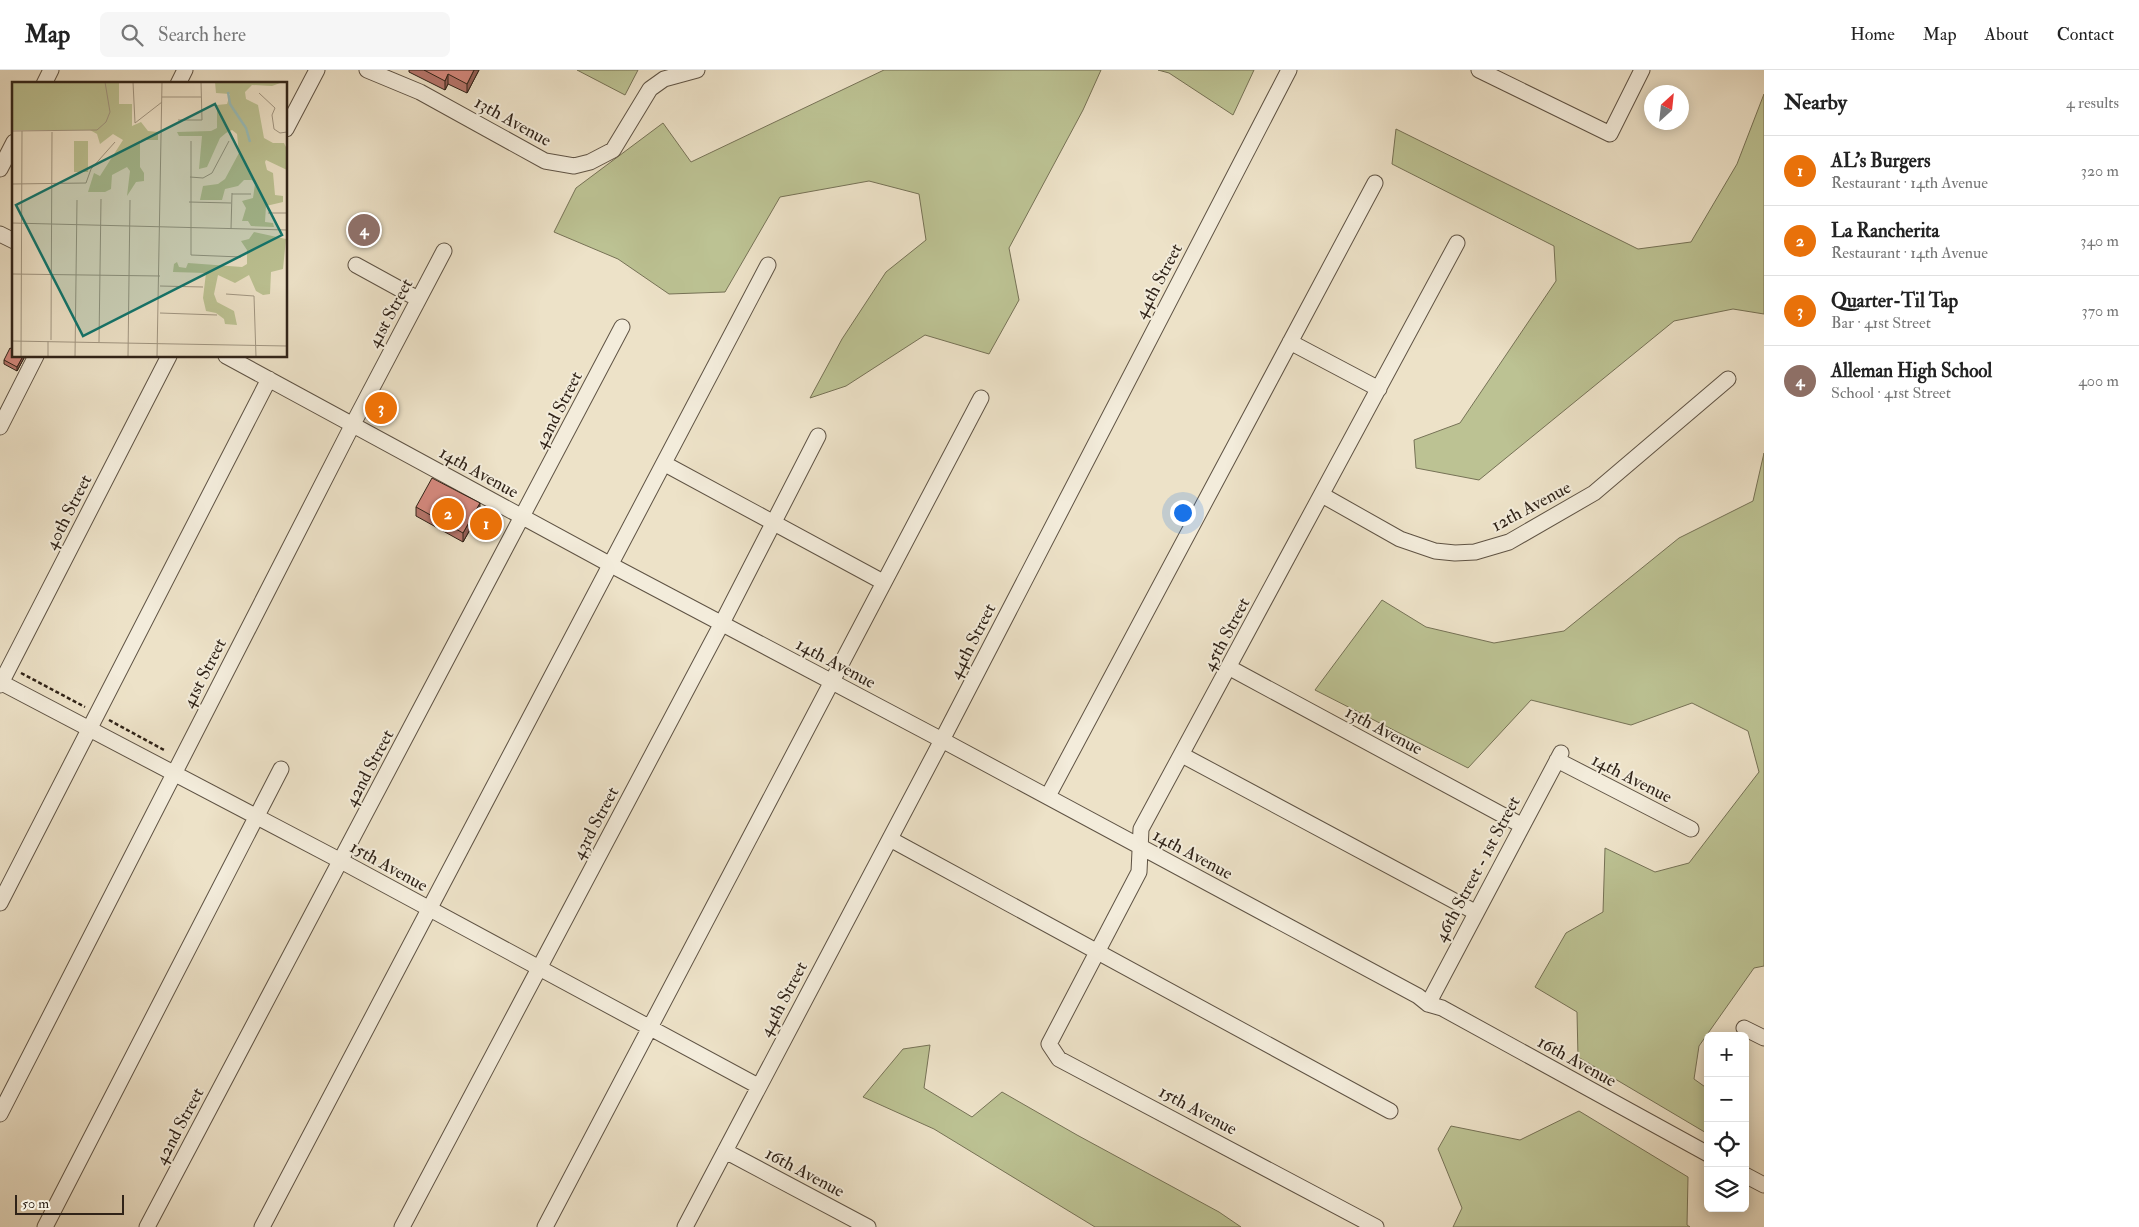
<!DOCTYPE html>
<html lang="en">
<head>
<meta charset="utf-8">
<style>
	body { margin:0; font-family:"IM FELL Double Pica",serif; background:#f6f6f6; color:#222 }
	.controls { position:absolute; right:15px; bottom:15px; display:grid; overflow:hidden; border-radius:8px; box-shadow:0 2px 12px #0003 }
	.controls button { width:45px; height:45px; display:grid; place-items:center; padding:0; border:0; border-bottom:1px solid #e0e0e0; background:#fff; color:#222; font:25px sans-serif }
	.compass { position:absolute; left:1644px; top:15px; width:45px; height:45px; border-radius:50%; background:#fff; box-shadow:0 2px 12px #0003; rotate:27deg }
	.scale { position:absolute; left:15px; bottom:12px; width:109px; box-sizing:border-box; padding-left:5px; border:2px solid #302318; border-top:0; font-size:14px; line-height:18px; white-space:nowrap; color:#302318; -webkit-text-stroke:4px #f3ecdb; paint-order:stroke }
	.you { position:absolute; left:1182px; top:442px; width:18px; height:18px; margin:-12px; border:4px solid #fff; border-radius:50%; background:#1a73e8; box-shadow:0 0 0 8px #1a73e833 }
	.badge { display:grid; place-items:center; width:32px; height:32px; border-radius:50%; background:#2563eb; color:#fff; font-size:16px; font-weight:700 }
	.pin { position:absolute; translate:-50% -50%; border:2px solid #fff; box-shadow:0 1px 5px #0006 }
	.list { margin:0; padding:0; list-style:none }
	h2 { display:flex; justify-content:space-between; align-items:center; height:65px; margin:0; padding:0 20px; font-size:21px }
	h2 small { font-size:16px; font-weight:400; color:#767676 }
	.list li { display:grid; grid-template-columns:32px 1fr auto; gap:15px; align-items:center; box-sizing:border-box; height:70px; padding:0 20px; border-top:1px solid #e0e0e0 }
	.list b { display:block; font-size:19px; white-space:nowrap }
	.list p { margin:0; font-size:16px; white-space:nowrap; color:#767676 }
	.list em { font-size:16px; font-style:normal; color:#767676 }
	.icon { flex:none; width:28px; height:28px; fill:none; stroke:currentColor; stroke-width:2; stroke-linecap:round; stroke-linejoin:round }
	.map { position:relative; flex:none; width:1764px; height:1157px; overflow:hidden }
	header { display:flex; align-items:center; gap:30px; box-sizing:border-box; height:70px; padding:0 25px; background:#fff; border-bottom:1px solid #e0e0e0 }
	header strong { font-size:24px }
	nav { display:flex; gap:28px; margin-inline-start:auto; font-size:18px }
	.search { width:350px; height:45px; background:#f6f6f6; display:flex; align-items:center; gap:12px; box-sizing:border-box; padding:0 18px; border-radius:8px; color:#767676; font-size:19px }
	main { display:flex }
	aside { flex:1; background:#fff }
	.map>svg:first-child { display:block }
	.green { fill:#bcc293; stroke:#767256 }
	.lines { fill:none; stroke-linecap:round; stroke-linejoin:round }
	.minor-casing { stroke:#5f5344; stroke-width:17 }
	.path { stroke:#302318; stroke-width:2.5; stroke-dasharray:4 2.5; stroke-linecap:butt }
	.minor { stroke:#f3ecdb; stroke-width:15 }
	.wall { fill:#b7766c; stroke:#302318 }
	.shaded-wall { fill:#956058; stroke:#302318 }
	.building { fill:#d5897e; stroke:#302318 }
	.labels { text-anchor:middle; stroke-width:4; stroke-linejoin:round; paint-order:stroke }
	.street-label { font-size:18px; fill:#302318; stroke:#f3ecdb }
	.inset-river { fill:none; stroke:#99bdb9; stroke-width:2.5 }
	.inset-road { fill:none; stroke:#a19682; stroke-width:1 }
	.view { fill:#0f766e; fill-opacity:0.15; stroke:#0f766e; stroke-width:2.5 }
	.inset-edge { fill:none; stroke:#302318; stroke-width:2.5 }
</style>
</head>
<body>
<header>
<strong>Map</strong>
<div class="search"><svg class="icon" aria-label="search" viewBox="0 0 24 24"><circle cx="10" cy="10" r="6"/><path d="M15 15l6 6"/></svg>Search here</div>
<nav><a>Home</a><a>Map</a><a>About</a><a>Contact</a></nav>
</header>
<main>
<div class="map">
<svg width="1764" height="1157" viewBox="0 0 1764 1157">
	<rect width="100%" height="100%" fill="#ede2c8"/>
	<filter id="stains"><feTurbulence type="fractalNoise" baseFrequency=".004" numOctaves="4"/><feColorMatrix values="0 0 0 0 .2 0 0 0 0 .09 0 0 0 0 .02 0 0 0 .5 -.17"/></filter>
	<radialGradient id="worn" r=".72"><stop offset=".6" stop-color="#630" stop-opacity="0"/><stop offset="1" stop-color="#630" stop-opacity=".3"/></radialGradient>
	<path class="green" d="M577 0H638L625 25Z
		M884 0H1101L1083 40 1009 178 1019 230 989 284 925 265 846 316 810 328 842 269 886 202 926 170 919 124 869 111 780 127 725 222 669 224 618 189 554 162 576 118 663 53 691 92Z
		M1158 0H1254L1233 45 1169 3Z
		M1764 24V244L1733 239 1674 251 1479 410 1416 398 1414 370 1460 353 1556 211 1554 176 1392 94 1396 59 1638 179 1691 172 1737 94Z
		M1764 383V896L1754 898 1699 976 1694 1009 1708 1019V1064L1578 987 1577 942 1535 917 1566 863 1603 842 1605 778 1655 802 1689 793 1759 702 1748 661 1692 633 1631 655 1531 630 1468 698 1315 620 1382 530 1426 557 1494 573 1564 561 1679 468 1753 431Z
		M930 975 924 1018 972 1047 1002 1022 1077 1065 1219 1142 1241 1157H1095L934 1059 863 1027 903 979Z
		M1579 1041 1688 1107 1687 1155 1690 1157H1453L1462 1138 1438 1079 1451 1056 1520 1070Z"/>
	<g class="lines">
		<g class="minor-casing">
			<path id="minor" d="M367 0 420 22 545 91 574 96 590 92 613 80 650 19 664 9 697 0
				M1479 0 1610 64 1642 0
				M44 14 51 0
				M178 14 185 0
				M286 59 317 0
				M0 99 14 72
				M0 164 14 171
				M356 195 418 229
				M1290 272 1379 319
				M226 286 611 495 942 670 1418 926 1428 934 1442 938 1708 1084
				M0 357 36 286
				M665 394 883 512
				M1322 425 1400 469 1435 481 1455 483 1475 482 1509 472 1594 423 1728 309
				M1230 598 1521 755
				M0 612 341 791 758 1016
				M0 615 169 286
				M1182 685 1475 842
				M1557 690 1691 759
				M1048 726 1375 113
				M890 769 1390 1041
				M0 833 269 309
				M1428 934 1561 683
				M1744 958 1764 968
				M0 1044 353 354 444 181
				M725 1081 868 1157
				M1745 1105 1764 1115
				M45 1157 281 699
				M147 1157 622 257
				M262 1157 768 195
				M402 1157 722 553 818 366
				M545 1157 981 328
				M685 1157 942 670 1289 0
				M1376 1157 1059 989 1049 974 1139 802 1141 759 1457 173"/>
		</g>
		<path class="path" d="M21 603 85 637
			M109 650 164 680"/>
		<use href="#minor" class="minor"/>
	</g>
	<path class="wall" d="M409 0H479L467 23 448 14 445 20 409 2Z
		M24 286V288L17 301 4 294V290Z
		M416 437 480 442 463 472 416 446Z"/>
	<path class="shaded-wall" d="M474 0H479L467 23V14Z
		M448 4V14L445 20V11Z
		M23 286H24V288L17 301V297Z
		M480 433V442L463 472V463Z"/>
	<path class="building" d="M424 0H474L467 14 448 4 445 11Z
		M10 278 14 280V286H23L17 297 4 290Z
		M432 408 480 433 463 463 416 437Z"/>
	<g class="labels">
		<g class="street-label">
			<text transform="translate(513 51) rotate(29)" y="6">13th Avenue</text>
			<text transform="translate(1158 211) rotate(-62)" y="6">44th Street</text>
			<text transform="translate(390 243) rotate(-62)" y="6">41st Street</text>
			<text transform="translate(558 340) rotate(-63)" y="6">42nd Street</text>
			<text transform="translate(479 402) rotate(29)" y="6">14th Avenue</text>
			<text transform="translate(1531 436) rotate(-28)" y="6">12th Avenue</text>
			<text transform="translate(68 442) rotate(-63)" y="6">40th Street</text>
			<text transform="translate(1226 564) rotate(-62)" y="6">45th Street</text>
			<text transform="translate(972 571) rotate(-63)" y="6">44th Street</text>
			<text transform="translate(836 593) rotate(28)" y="6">14th Avenue</text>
			<text transform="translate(204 603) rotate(-63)" y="6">41st Street</text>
			<text transform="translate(1384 660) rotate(28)" y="6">13th Avenue</text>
			<text transform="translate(369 698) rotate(-62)" y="6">42nd Street</text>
			<text transform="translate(1632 708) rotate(27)" y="6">14th Avenue</text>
			<text transform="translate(595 753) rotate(-62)" y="6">43rd Street</text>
			<text transform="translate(1193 784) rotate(28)" y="6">14th Avenue</text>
			<text transform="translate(389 796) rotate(29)" y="6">15th Avenue</text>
			<text transform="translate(1477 799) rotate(-62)" y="6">46th Street - 1st Street</text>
			<text transform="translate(783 929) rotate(-62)" y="6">44th Street</text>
			<text transform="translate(1577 991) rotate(29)" y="6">16th Avenue</text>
			<text transform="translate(1198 1040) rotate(28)" y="6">15th Avenue</text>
			<text transform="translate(179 1056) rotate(-62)" y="6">42nd Street</text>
			<text transform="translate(805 1102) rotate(28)" y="6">16th Avenue</text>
		</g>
	</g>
	<g transform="translate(12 12)">
		<rect width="275" height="275" fill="#ede2c8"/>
		<path d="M0 0H107V22H120V44L129 40 136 49 146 50V58H128V85L132 91V99L124 100 115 114 118 89 115 85 100 93 99 107 93 110H76L82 91 88 94 111 58 101 52 88 62 85 52 78 48H0ZM203 0H271L260 4 240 3 233 10 234 17 246 23 252 56 261 61H272L275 67V88L254 78 253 80 255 88 261 91 263 113 271 114V120L254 124 253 140 261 141 262 145 239 144 236 139H230L234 126 230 119 241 116 243 102 240 98H232L226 104 213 107 210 118H188L191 104 206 102 213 97 227 71 225 52 220 48 214 51 208 56 195 85 187 87 190 54H167L165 50 199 49 205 46V23L215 22 218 12 204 11ZM62 59H76V90H62ZM242 150 274 157 271 187 259 190 258 212 251 213 244 209 237 193 223 201 206 193 202 212 205 220 222 229 225 243 213 242 212 237 204 231 194 229 191 216 194 191 161 190 162 182 165 180 167 185 174 186 176 181 230 185 235 182V168L229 159 237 157Z" fill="#bcc293"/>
		<path class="inset-river" d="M216 10 218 22 234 46 238 60"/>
		<path class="inset-road" d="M121 0 123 41 150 20M247 11 263 26M150 15H189M263 26 260 33 262 47 268 51 275 50M166 38H190L189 0M0 49 85 48 94 40 98 30 93 0M179 59V173L229 175M178 95 191 96 200 91 217 59M0 102 74 101 79 87 103 60M220 112H239M177 120 219 121M256 131H275M0 141 275 148M219 147 220 111M0 192 148 194M148 204 191 205M214 212 242 214 244 275M148 231 205 233M39 258 40 50M0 259 275 264M36 259V275M87 260 89 117M9 275 10 49M63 275 65 118M116 275 118 118M145 275 150 0"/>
		<path class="view" d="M203 22 270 153 71 254 4 123Z"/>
		<rect width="275" height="275" class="inset-edge"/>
	</g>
	<rect width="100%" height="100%" filter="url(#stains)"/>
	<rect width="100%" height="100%" fill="url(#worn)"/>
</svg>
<div class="controls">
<button>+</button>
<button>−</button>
<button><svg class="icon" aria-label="locate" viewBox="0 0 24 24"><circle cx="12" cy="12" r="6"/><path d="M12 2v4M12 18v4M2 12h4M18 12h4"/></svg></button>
<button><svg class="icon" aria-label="layers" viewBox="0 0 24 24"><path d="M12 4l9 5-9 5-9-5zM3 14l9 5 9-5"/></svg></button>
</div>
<svg class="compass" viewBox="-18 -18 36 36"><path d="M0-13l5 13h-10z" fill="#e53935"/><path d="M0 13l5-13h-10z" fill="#767676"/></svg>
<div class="scale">50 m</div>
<div class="you"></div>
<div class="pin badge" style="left:486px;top:454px;background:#e8710a">1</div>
<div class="pin badge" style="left:448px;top:444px;background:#e8710a">2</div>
<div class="pin badge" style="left:381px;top:338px;background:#e8710a">3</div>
<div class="pin badge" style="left:364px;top:160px;background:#8d6e63">4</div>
</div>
<aside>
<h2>Nearby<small>4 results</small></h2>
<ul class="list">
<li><span class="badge" style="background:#e8710a">1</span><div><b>AL’s Burgers</b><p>Restaurant · 14th Avenue</p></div><em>320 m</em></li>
<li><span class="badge" style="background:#e8710a">2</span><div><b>La Rancherita</b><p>Restaurant · 14th Avenue</p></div><em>340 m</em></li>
<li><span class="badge" style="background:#e8710a">3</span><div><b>Quarter-Til Tap</b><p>Bar · 41st Street</p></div><em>370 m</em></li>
<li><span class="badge" style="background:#8d6e63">4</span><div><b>Alleman High School</b><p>School · 41st Street</p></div><em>400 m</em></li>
</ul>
</aside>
</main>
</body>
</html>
